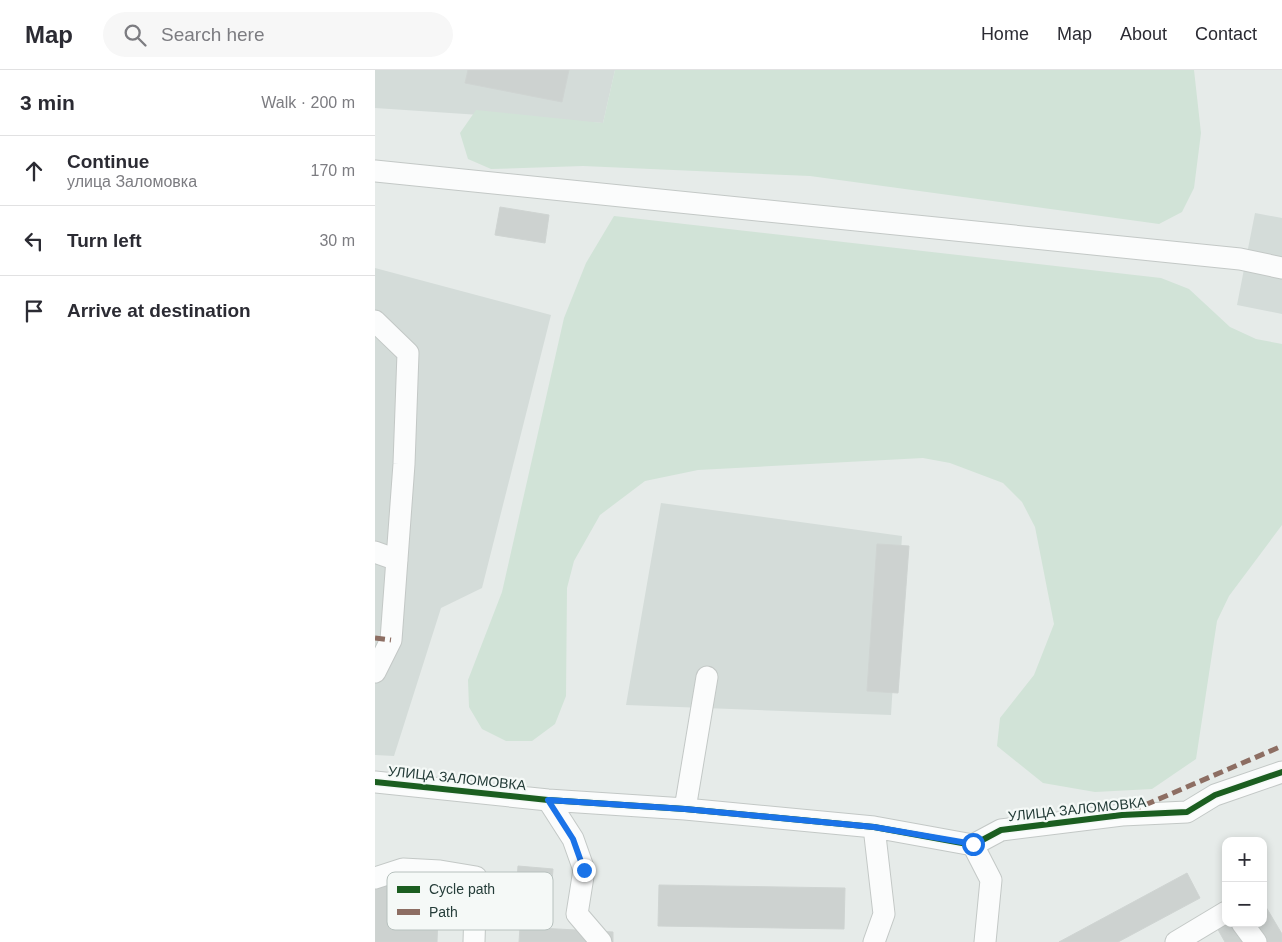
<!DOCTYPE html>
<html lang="en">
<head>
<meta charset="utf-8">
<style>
	body { margin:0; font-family:Arial,sans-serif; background:#f7f7f7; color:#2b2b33 }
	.controls { position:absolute; right:15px; bottom:15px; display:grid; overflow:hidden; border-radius:10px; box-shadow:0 2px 8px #0003 }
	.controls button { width:45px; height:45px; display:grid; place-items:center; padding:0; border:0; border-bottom:1px solid #e1e1e2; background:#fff; color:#2b2b33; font:25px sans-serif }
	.stop { position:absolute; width:15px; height:15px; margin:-11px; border:4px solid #1a73e8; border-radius:50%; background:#fff }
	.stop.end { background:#1a73e8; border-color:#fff; box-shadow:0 1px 5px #0008 }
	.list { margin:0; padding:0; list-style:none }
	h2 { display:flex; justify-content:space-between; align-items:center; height:65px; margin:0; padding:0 20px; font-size:21px }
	h2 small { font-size:16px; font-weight:400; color:#7c7c81 }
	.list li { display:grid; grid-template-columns:32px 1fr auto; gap:15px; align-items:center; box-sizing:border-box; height:70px; padding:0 20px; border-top:1px solid #e1e1e2 }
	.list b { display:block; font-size:19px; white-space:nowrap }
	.list p { margin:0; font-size:16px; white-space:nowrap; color:#7c7c81 }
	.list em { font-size:16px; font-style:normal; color:#7c7c81 }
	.icon { flex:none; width:28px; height:28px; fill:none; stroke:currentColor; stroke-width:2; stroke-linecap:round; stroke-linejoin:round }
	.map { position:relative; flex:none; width:907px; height:872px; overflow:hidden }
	header { display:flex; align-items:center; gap:30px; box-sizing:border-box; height:70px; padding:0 25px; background:#fff; border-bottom:1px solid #e1e1e2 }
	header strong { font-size:24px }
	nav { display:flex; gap:28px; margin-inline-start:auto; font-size:18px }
	.search { width:350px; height:45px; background:#f7f7f7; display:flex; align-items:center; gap:12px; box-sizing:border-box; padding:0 18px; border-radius:28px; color:#7c7c81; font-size:19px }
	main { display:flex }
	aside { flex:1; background:#fff }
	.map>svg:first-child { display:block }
	.built { fill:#d4dcd9 }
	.green { fill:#d1e3d7 }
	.building { fill:#cdd2d0; stroke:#cfd4d2 }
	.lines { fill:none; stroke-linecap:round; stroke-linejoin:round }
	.minor-casing { stroke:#c3c8c6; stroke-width:23 }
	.minor { stroke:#fbfcfc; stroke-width:21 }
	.quiet { stroke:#8d6e63; stroke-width:5; stroke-dasharray:10 5; stroke-linecap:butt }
	.cycleway-casing { stroke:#f5f9f7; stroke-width:9 }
	.cycleway { stroke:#1b5e20; stroke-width:6 }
	.route { stroke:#1a73e8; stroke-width:6 }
	.labels { text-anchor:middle; stroke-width:4.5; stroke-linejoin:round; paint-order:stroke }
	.street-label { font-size:14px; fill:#253d39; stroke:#f5f9f7 }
	.key { fill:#f5f9f7; stroke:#b7c1be; stroke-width:1 }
	.key-label { font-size:14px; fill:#253d39 }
</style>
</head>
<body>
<header>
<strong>Map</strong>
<div class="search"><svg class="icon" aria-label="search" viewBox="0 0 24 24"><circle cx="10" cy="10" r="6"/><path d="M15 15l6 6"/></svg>Search here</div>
<nav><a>Home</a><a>Map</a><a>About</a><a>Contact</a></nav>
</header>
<main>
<aside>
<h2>3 min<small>Walk · 200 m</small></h2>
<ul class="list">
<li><svg class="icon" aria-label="ahead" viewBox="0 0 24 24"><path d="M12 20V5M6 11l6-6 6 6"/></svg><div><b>Continue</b><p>улица Заломовка</p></div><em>170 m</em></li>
<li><svg class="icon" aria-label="left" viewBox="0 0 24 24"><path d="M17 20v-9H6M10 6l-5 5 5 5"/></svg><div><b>Turn left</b></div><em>30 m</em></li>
<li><svg class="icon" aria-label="arrive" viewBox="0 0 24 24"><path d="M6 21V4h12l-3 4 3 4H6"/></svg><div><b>Arrive at destination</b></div></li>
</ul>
</aside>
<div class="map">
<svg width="907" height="872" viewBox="0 0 907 872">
	<rect width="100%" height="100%" fill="#e6ebe9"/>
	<path class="built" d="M0 0H240L228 53 0 38Z
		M880 143 907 148V244L862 235Z
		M0 198 176 245 107 518 66 538 19 686 0 685Z
		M286 433 527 466 516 645 251 635Z"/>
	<path class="green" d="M240 0H819L826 63 819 118 807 142 784 154 435 106 208 96 116 99 93 89 85 63 101 40 228 53Z
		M239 146 786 208 814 219 855 257 881 269 907 274V455L854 526 842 551 821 689 777 719 720 722 668 713 622 676 625 648 659 605 679 554 660 457 647 432 628 413 575 393 548 388 323 400 270 411 225 445 199 491 192 518 191 626 180 654 157 671H131L107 659 94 637 93 610 127 522 189 248 211 193Z"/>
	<path class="building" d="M93 0H194L187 32 90 13Z
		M125 137 174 145 170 173 120 165Z
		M502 474 534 476 523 623 492 621Z
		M143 796 178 799 175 839 140 837Z
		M0 797 65 801 62 872H0Z
		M812 803 825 828 743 872H684Z
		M284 815 470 818 469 859 283 856Z
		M888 832 907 864V872H850L833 842 851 853H888Z
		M145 857 238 862V872H144Z"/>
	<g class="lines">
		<g class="minor-casing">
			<path id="minor" d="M0 101 865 189 907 198
				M0 251 33 283 29 394 16 570 0 602
				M0 482 22 490
				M0 712 173 730 310 739 499 757 598 775 626 760 747 745 812 742 840 725 907 702
				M173 730 198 769 209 800 202 844 226 872
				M310 739 332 607
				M499 757 509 844 499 872
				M598 775 616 810 610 872
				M0 808 28 799 65 801 101 807 99 872
				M867 853 881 872
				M801 872 851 842"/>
		</g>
		<use href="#minor" class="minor"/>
		<path class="quiet" d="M0 568 16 570
			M756 741 907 676"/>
		<g class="cycleway-casing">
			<path id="cycleway" d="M0 712 173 730 310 739 499 757 598 775 626 760 747 745 812 742 840 725 907 702"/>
		</g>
		<use href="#cycleway" class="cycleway"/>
	</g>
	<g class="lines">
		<path class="route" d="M209 800 198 769 173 730 310 739 499 757 598 774"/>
	</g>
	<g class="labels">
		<g class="street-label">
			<text transform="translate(82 708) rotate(6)" y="5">УЛИЦА ЗАЛОМОВКА</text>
			<text transform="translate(702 739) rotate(-6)" y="5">УЛИЦА ЗАЛОМОВКА</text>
		</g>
	</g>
	<rect x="12" y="802" width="166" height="58" rx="8" class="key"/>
	<rect x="22" y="816" width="23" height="7" fill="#1b5e20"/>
	<rect x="22" y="839" width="23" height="6" fill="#8d6e63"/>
	<g class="key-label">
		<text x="54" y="824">Cycle path</text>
		<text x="54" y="847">Path</text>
	</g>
</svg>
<div class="controls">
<button>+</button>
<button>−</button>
</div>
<div class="stop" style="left:598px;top:774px"></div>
<div class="stop end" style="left:209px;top:800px"></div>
</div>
</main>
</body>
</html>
